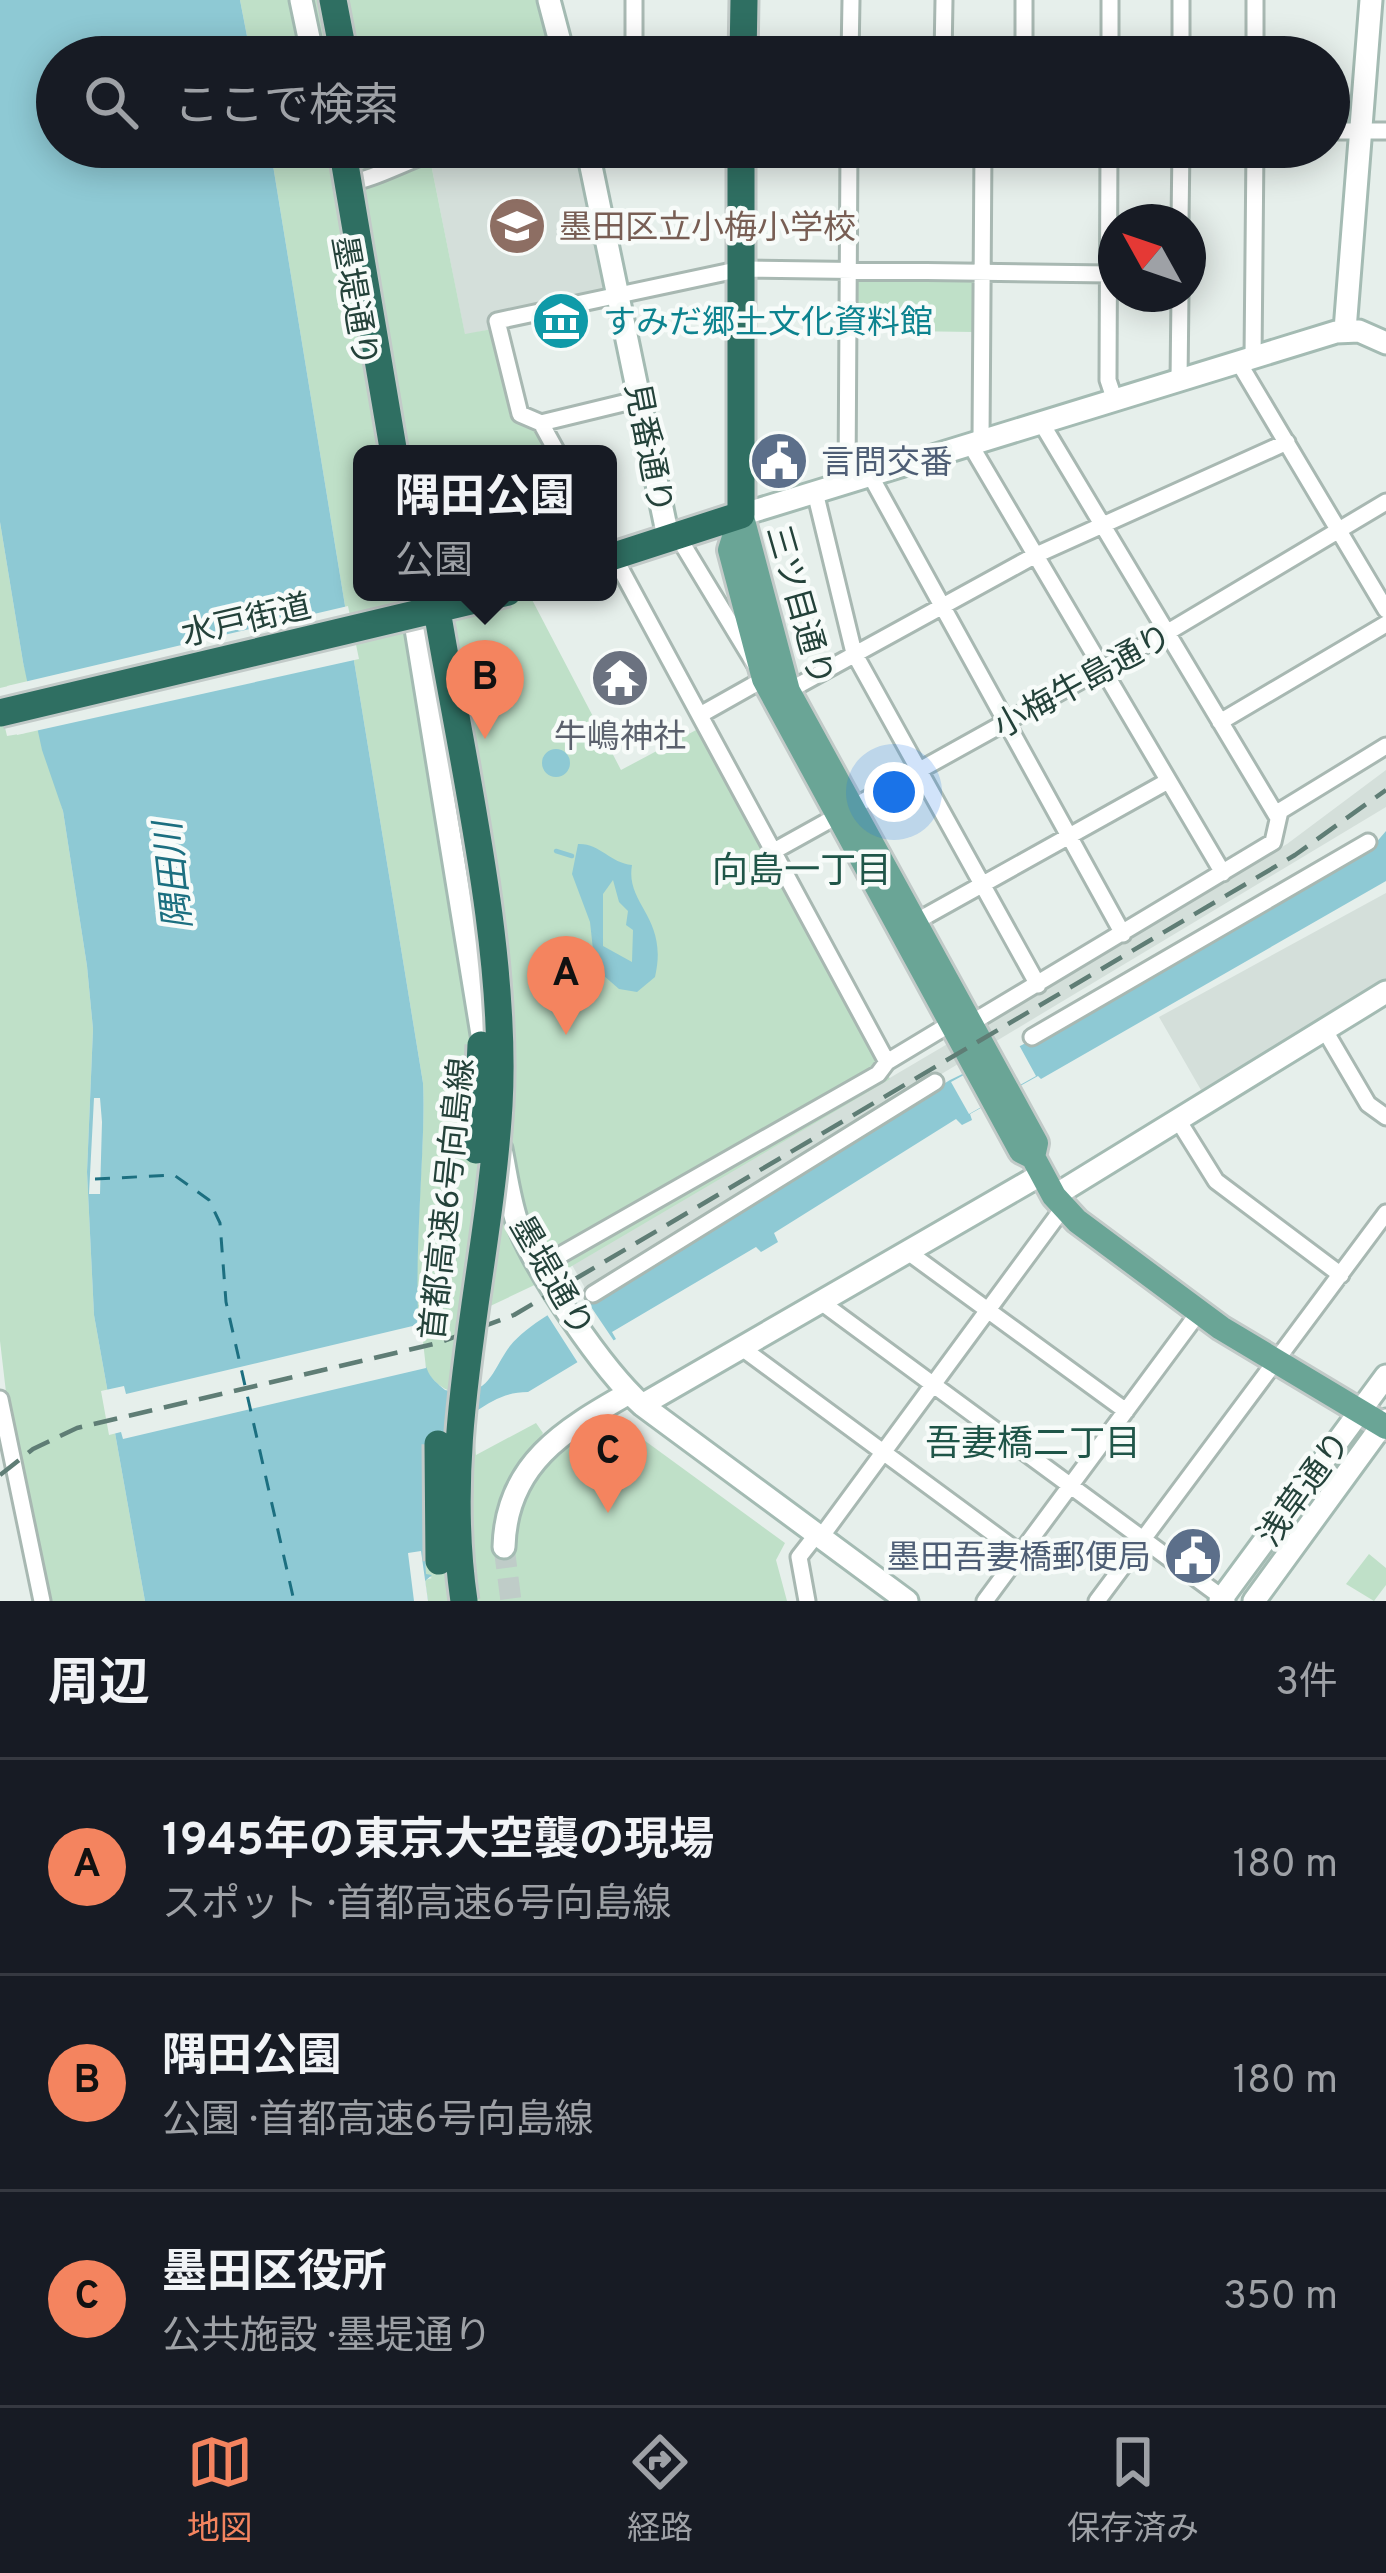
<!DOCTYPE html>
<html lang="ja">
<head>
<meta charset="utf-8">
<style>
	body { margin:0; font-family:Overpass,"Noto Sans JP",sans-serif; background:#242831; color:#f1f3f6 }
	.compass { position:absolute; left:1098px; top:204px; width:108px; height:108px; border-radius:50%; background:#171b24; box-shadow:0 6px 30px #0003; rotate:310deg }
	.you { position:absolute; left:894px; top:792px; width:42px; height:42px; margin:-30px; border:9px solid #fff; border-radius:50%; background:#1a73e8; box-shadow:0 0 0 18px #1a73e833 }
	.badge { display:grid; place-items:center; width:78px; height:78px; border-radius:50%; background:#f4845f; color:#111; font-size:39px; font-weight:700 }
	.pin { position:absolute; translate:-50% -99px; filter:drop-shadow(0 3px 6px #0008) }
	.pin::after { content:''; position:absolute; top:63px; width:42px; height:36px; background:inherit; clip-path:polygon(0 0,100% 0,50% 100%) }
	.popup { position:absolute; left:353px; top:445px; width:264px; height:156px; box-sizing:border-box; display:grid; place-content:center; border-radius:18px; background:#171b24; filter:drop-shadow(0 3px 9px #0005); font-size:39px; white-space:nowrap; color:#9ea1a6 }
	.popup b { font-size:45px; color:#f1f3f6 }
	.popup::after { content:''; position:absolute; left:50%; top:100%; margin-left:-24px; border:24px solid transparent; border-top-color:#171b24 }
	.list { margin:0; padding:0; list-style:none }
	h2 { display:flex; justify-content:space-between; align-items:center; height:156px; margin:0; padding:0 48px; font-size:51px }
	h2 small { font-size:39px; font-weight:400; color:#9ea1a6 }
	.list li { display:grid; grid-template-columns:78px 1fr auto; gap:36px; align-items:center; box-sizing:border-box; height:216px; padding:0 48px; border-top:3px solid #363941 }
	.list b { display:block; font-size:45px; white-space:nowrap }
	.list p { margin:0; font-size:39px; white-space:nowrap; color:#9ea1a6 }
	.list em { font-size:39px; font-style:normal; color:#9ea1a6 }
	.icon { flex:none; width:66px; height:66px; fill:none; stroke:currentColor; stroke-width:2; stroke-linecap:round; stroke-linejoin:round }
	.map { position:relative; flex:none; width:1386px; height:1601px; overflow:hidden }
	.search { position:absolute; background:#171b24; box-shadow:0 6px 30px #0003; left:36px; right:36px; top:36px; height:132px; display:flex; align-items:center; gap:30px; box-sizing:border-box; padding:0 42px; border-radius:66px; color:#9ea1a6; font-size:45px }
	.sheet { height:804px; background:#171b24 }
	nav { display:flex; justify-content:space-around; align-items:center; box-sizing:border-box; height:168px; border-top:3px solid #363941; background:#171b24; font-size:33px; color:#9ea1a6 }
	nav a { display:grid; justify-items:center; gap:6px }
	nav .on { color:#f4845f }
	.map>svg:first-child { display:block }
	.built { fill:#d4dfda }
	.green { fill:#bfe0c8 }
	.water { fill:#8ec9d4; fill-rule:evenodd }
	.pier { fill:#e6efeb }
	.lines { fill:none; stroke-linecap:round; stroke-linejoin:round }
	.stream { stroke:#8ec9d4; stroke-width:4.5 }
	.ferry { stroke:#1c6f80; stroke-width:3; stroke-dasharray:15 12; stroke-linecap:butt }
	.secondary-tunnel { stroke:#bfccc8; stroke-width:21; stroke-dasharray:21 10; stroke-linecap:butt }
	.street-casing { stroke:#a8b8b2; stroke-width:21 }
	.secondary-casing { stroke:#a4bbb3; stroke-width:27 }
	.primary-casing { stroke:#c2cac8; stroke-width:30 }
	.highway-casing { stroke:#c2cac8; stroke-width:33 }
	.street { stroke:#fff; stroke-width:15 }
	.secondary { stroke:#fff; stroke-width:21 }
	.primary { stroke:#6aa596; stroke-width:24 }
	.highway { stroke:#2f6f62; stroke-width:27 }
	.rail { stroke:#5f7d75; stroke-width:4.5; stroke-dasharray:24 12; stroke-linecap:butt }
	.highway-bridge-casing { stroke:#c2cac8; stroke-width:33; stroke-linecap:butt }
	.highway-bridge { stroke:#2f6f62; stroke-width:27 }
	.labels { text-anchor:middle; stroke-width:9; stroke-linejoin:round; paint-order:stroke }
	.education-label { font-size:33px; fill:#785e54; stroke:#f7fbf9; text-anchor:start }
	.street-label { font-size:33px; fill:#24423a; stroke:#f7fbf9 }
	.culture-label { font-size:33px; fill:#0d838f; stroke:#f7fbf9; text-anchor:start }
	.service-label { font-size:33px; fill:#4e5e75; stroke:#f7fbf9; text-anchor:start }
	.worship-label { font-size:33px; fill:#5b616d; stroke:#f7fbf9 }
	.neighbourhood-label { font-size:36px; fill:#1f5548; stroke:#f7fbf9 }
	.water-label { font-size:36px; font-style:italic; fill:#1c6f80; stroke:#f7fbf9 }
</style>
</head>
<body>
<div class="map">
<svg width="1386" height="1601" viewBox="0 0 1386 1601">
	<rect width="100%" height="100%" fill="#e6efeb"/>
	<path class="built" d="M514 147H574L605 288 490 315 492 329 465 335 431 164Z
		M1386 770V807L585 1288 572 1265 1287 844Z
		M1386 893V979L1201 1090 1159 1017Z"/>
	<path class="green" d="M240 0H536L551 57H251Z
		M270 147H442L431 164 465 334 492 329 510 416 539 434 550 454H362V592H528L621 770 698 729 890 1079 560 1273 486 1308 453 1392C442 1389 431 1380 426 1369 405 1314 427 1155 423 1083Z
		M856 280 974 281V332L903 331V311H856Z
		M0 522 23 662 63 811 87 966 93 1029 87 1172 94 1315 145 1601H47L11 1435 0 1341V706L7 736 25 733 13 685 0 688Z
		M472 1414 476 1455 536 1423 543 1433 503 1490 493 1546H513C520 1488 555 1437 611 1416L785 1543 776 1560 787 1601H428L425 1580 432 1578 426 1575C424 1505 407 1456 472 1414Z
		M1369 1554 1386 1568V1585L1374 1601 1346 1584Z"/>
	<path class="water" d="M0 0H240L251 57H57V147H270L423 1083C427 1152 406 1320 427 1369 430 1378 438 1384 445 1390 490 1400 491 1371 510 1346 527 1325 564 1305 588 1291L594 1298 950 1080 1022 1045 1374 845 1386 831V881L1041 1079 1038 1076 970 1114 972 1120 962 1125 956 1119 774 1233 778 1242 761 1252 756 1247 612 1332 616 1339 528 1392C507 1392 493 1400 475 1412 408 1456 424 1502 426 1574L432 1575 425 1581 428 1601H145L94 1315 87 1172 93 1029 87 966 63 811 42 750 23 662 0 522Z
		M542 763a14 14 0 1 1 28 0a14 14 0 1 1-28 0Z
		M578 844C600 843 610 863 632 865 625 905 669 917 655 977L637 992 619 989 595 968 590 922 572 874ZM613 880 619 902 628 911 626 925 633 930 632 962 603 946V894Z"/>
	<path class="pier" d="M348 606 359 659 17 735 7 686Z
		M1019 1045 1036 1076 969 1114 951 1082Z
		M94 1098H100L102 1122 100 1194H89Z
		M581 1292 614 1341 578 1363 546 1313Z
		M421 1324 426 1368 123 1439 121 1432 109 1435 101 1391 124 1386 126 1394Z
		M421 1551 428 1601H414L408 1553Z"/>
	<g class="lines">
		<path class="stream" d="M556 851 572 856"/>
		<path class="ferry" d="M95 1179 174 1175 209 1200 220 1223 226 1302 294 1601"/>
		<path class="secondary-tunnel" d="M504 1547 511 1601"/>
		<g class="street-casing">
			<path id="street" d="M634 57V0
				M850 57 851 0
				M943 57 944 0
				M1024 57V0
				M1110 57V0
				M1181 57V0
				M1255 57V0
				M1329 131H1386
				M1109 147 1108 380 1115 401
				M345 184C384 177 415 154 455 147
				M1180 222 1181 147
				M1253 359 1255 147
				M1239 363 1386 610
				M1179 381 1180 294
				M541 423 640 399
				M1042 424 1278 818
				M981 441 983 147
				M970 444 1223 873
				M558 454 541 423 520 414 497 321 741 269 1109 274
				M870 475 1123 934
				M847 482 849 147
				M815 492 854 653 1038 985
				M677 535 764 679 700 715
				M612 553 887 1062
				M788 691 1034 556 1287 442
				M1220 722 1386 624
				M774 851 1168 632 1386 502
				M917 921 1168 781
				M973 1022 1273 842 1280 811 1386 746
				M1324 1029 1368 1104 1386 1117
				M1032 1037 1368 842
				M1178 1120 1216 1181 1341 1275
				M908 1252 1126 1411
				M541 1266 878 1074 887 1062 950 1024
				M593 1294 935 1082
				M821 1302 1227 1601
				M742 1348 1020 1553
				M0 1399 42 1601
				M821 1537 1063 1208
				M807 1601 799 1557 817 1534
				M985 1601 1199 1312
				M1097 1601 1386 1213"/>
		</g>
		<g class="secondary-casing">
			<path id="secondary" d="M301 0 313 57
				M549 0 564 57
				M587 147 668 537
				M1345 330 1371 0
				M741 515 1336 332 1359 331 1386 343
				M410 592 486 1059
				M501 1149C506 1173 509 1198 517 1222 536 1272 603 1370 642 1405L907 1601
				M1054 1196 1386 992
				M642 1405 1042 1174
				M504 1547C506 1464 564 1430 629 1393
				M1220 1601 1386 1376
				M1254 1601 1386 1420"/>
		</g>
		<g class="primary-casing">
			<path id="primary" d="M741 515 730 550 764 679 1021 1151 1033 1157 1054 1196 1077 1221 1221 1328 1386 1427
				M742 517 788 691 1036 1143 1033 1157"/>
		</g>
		<g class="highway-casing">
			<path id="highway" d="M333 0 344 57
				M743 57 744 0
				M608 558 741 515V147"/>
		</g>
		<use href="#street" class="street"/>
		<use href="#secondary" class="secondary"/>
		<use href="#primary" class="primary"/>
		<use href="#highway" class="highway"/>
		<path class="rail" d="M0 1475 33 1449 77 1428 438 1343 514 1315 1295 855 1386 790"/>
		<g class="highway-bridge-casing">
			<path id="highway-bridge" d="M342 147 394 454
				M434 592C459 749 508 948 499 1105 489 1272 439 1432 464 1601
				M0 713 508 592
				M476 1150 481 1045
				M438 1444 439 1561"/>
		</g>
		<use href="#highway-bridge" class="highway-bridge"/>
	</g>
	<defs>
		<g id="school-disc" transform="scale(3)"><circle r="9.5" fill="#8d6e63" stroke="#f7fbf9"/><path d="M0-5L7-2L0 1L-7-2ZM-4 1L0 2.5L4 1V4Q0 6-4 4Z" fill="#fff"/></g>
		<g id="museum-disc" transform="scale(3)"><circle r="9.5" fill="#0f9aa8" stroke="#f7fbf9"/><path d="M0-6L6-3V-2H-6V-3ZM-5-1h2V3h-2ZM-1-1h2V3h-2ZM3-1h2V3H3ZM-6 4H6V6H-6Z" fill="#fff"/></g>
		<g id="civic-disc" transform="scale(3)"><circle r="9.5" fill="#5c6f8a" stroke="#f7fbf9"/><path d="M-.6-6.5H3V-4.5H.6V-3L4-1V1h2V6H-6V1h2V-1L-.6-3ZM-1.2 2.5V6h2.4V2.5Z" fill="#fff"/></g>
		<g id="temple-disc" transform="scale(3)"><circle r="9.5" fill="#6b7280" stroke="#f7fbf9"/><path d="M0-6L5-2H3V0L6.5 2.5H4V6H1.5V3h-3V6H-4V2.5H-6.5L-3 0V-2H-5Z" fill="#fff"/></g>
	</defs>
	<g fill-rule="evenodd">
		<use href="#school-disc" x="517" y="226"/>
		<use href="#museum-disc" x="561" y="321"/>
		<use href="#civic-disc" x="779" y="461"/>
		<use href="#temple-disc" x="620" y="678"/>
		<use href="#civic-disc" x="1193" y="1556"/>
	</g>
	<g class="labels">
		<g class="education-label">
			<text x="559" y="238">墨田区立小梅小学校</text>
		</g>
		<g class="street-label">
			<text transform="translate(356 301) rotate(80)" y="12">墨堤通り</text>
			<text transform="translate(650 448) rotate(79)" y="12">見番通り</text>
			<text transform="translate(801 605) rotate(74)" y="12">三ツ目通り</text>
			<text transform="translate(246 619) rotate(-13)" y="12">水戸街道</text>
			<text transform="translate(1082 680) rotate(-29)" y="12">小梅牛島通り</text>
			<text transform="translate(446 1199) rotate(-84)" y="12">首都高速6号向島線</text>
			<text transform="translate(553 1276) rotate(60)" y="12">墨堤通り</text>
			<text transform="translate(1303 1488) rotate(-54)" y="12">浅草通り</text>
		</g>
		<g class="culture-label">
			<text x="603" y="333">すみだ郷土文化資料館</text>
		</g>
		<g class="service-label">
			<text x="821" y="473">言問交番</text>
			<text x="1151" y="1568" text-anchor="end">墨田吾妻橋郵便局</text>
		</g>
		<g class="worship-label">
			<text x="620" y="747">牛嶋神社</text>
		</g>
		<g class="neighbourhood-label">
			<text x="802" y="882">向島一丁目</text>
			<text x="1033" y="1455">吾妻橋二丁目</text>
		</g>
		<g class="water-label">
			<text transform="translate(172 876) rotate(-96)" y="13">隅田川</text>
		</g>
	</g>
</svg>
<svg class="compass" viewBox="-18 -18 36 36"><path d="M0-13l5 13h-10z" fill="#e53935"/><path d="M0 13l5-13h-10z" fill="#9ea1a6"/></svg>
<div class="you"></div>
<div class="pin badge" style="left:566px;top:1035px">A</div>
<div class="pin badge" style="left:485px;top:739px">B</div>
<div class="popup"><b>隅田公園</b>公園</div>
<div class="pin badge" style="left:608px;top:1513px">C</div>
<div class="search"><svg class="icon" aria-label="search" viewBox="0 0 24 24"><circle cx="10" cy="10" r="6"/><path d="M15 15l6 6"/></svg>ここで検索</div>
</div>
<section class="sheet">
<h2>周辺<small>3件</small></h2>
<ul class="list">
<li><span class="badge">A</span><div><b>1945年の東京大空襲の現場</b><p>スポット · 首都高速6号向島線</p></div><em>180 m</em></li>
<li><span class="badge">B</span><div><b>隅田公園</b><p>公園 · 首都高速6号向島線</p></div><em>180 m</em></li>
<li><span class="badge">C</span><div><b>墨田区役所</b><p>公共施設 · 墨堤通り</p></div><em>350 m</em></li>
</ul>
</section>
<nav>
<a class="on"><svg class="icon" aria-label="map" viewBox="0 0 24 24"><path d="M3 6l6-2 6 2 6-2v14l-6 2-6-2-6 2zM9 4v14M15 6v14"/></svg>地図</a>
<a><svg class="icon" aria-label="directions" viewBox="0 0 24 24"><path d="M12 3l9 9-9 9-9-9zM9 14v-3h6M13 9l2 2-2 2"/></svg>経路</a>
<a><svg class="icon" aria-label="saved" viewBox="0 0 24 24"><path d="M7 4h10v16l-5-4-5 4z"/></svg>保存済み</a>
</nav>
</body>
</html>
